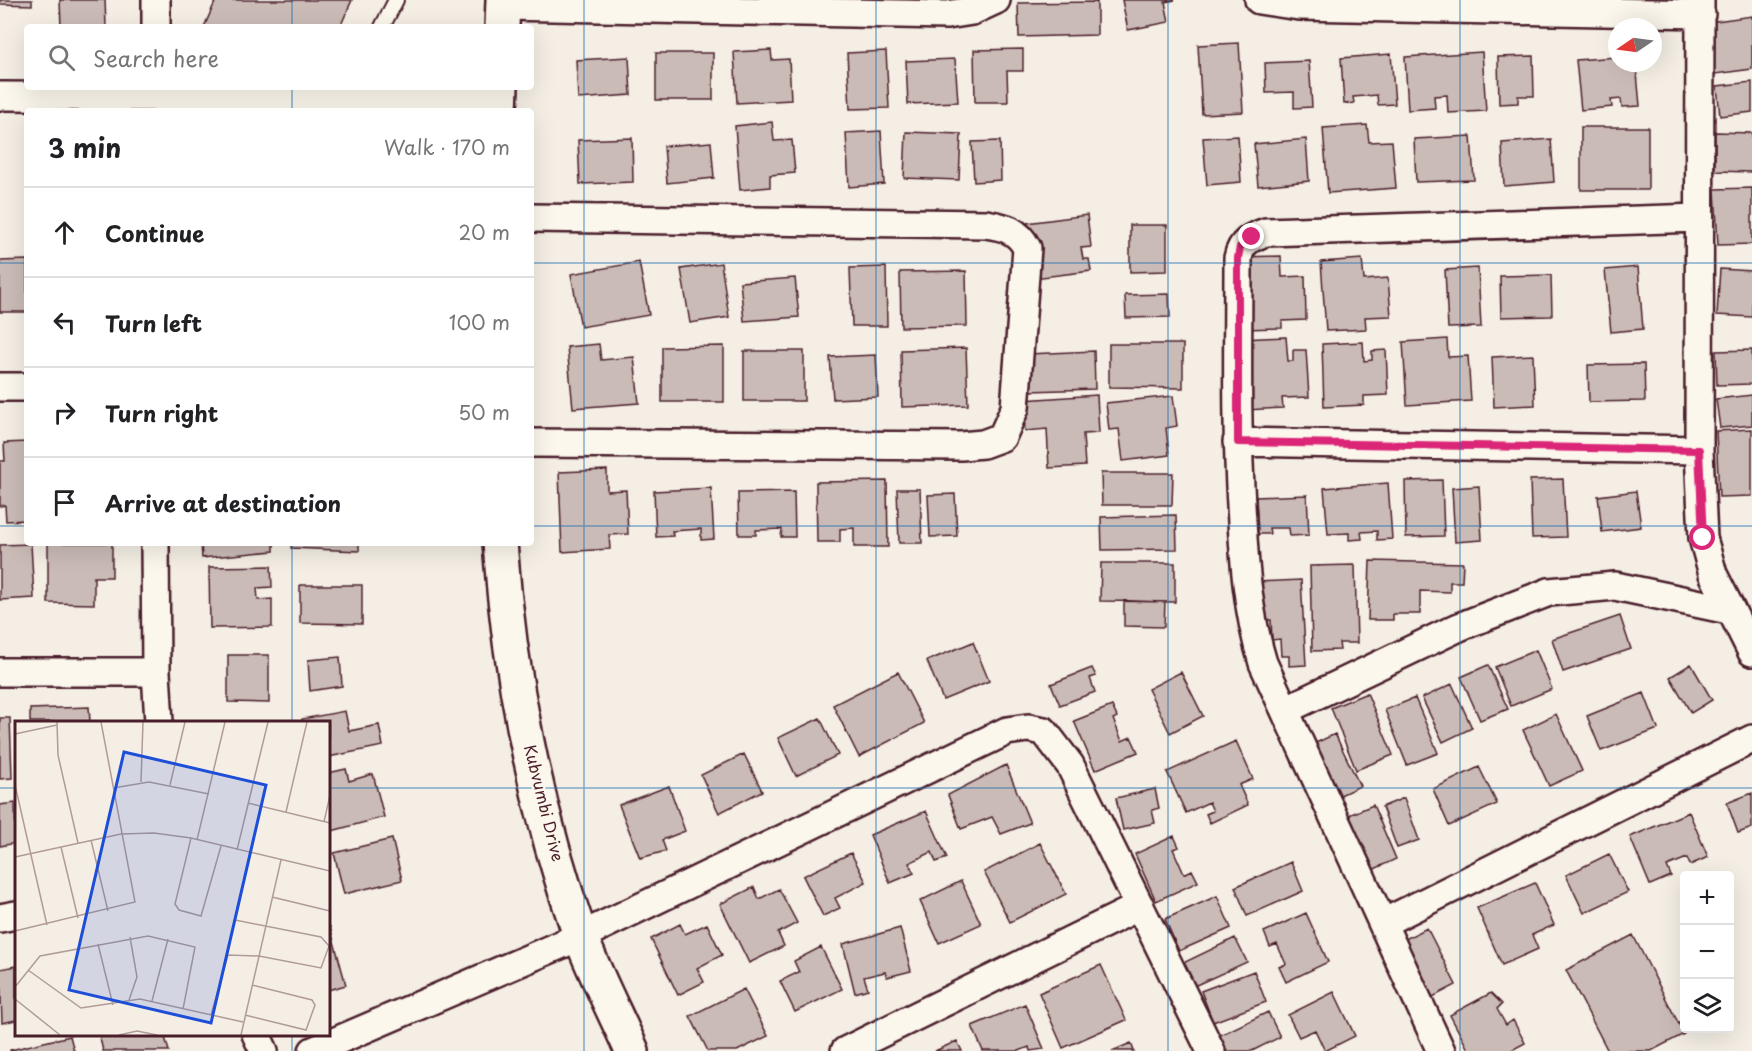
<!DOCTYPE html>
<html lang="en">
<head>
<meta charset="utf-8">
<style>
	body { margin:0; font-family:"Playpen Sans",sans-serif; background:#f2f2f2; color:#202124 }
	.controls { position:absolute; right:18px; bottom:18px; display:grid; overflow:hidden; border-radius:6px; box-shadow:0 6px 24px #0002 }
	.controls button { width:54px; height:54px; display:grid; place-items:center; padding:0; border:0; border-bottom:2px solid #e0e0e0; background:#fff; color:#202124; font:30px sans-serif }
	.compass { position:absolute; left:1608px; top:18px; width:54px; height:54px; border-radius:50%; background:#fff; box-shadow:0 6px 24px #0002; rotate:257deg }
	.stop { position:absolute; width:18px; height:18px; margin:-14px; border:4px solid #db2777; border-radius:50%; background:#fff }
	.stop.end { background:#db2777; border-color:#fff; box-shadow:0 2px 6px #0008 }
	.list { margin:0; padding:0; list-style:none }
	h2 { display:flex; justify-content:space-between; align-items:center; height:78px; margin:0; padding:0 24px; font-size:26px }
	h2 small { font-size:20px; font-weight:400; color:#757577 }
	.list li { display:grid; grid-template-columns:39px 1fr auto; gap:18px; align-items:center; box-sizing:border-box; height:90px; padding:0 24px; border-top:2px solid #e0e0e0 }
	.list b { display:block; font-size:22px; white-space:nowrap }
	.list em { font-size:20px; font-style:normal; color:#757577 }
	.icon { flex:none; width:33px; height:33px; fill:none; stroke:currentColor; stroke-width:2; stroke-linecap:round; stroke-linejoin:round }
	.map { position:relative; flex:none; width:1752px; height:1051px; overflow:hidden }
	.search { position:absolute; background:#fff; box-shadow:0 6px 24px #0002; left:24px; top:24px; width:510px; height:66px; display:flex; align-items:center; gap:15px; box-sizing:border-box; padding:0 21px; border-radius:6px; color:#757577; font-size:22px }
	.panel { position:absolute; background:#fff; box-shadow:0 6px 24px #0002; left:24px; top:108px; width:510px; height:438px; border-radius:6px }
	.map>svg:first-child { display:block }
	.building { fill:#cabbb6; stroke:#4a1f2b; stroke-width:1.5 }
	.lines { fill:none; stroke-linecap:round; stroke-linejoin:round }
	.lane-casing { stroke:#4a1f2b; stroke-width:18 }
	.street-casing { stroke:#4a1f2b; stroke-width:32 }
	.secondary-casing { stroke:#4a1f2b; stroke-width:38 }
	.lane { stroke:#fbf7ec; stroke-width:14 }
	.street { stroke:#fbf7ec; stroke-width:27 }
	.secondary { stroke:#fbf7ec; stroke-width:33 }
	.route { stroke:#db2777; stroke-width:8 }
	.grid { fill:none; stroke:#1f6fb2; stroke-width:1.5; stroke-opacity:0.55 }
	.labels { text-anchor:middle; stroke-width:5; stroke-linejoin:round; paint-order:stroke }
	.street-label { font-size:16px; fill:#4a1f2b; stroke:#fbf7ec }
	.inset-road { fill:none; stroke:#b09b9a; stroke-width:1.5 }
	.view { fill:#1d4ed8; fill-opacity:0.15; stroke:#1d4ed8; stroke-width:3 }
	.inset-edge { fill:none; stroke:#4a1f2b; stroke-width:3 }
</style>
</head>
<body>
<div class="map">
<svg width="1752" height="1051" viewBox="0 0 1752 1051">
	<rect width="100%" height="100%" fill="#f4eee4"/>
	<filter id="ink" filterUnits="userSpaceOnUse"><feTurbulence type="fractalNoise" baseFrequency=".0167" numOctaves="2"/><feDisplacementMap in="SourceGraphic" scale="12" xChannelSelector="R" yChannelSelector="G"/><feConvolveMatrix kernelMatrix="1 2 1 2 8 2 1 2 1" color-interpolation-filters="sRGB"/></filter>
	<g filter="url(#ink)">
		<path class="building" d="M0 0H32V5L0 4Z
			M60 0H105L106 27H61Z
			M216 0H352L340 27H204Z
			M1122 0H1175L1165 2 1169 22 1128 30Z
			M1097 2V35L1019 37 1018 3Z
			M1752 16V69L1715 74 1709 22Z
			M1239 43 1243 112 1202 114 1198 45Z
			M1023 49V71H1007L1008 102H975L974 50Z
			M771 50 772 60 789 59 791 100 737 103 734 52Z
			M886 51 889 108 850 109 847 53Z
			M1482 52 1486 111 1448 113 1447 95 1434 96 1435 108 1408 110 1405 57Z
			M656 53H713V100H656Z
			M1391 54 1395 104 1378 105 1377 95 1353 97 1354 103 1344 104 1341 58Z
			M1533 56 1534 96H1518V103L1499 104 1498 57Z
			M629 57 631 95 578 99 576 60Z
			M1617 57V63H1636L1640 106 1622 107 1621 99 1611 100 1612 107 1581 110 1576 60Z
			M955 59 958 102 908 104 906 61Z
			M1309 61 1312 107 1294 108V92L1266 93 1265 63Z
			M1752 82V112L1720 116 1717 86Z
			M772 122 774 141 792 140 795 173 770 175V187L740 190 735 126Z
			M1367 125 1369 142 1392 141 1396 188 1328 193 1323 128Z
			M1581 127H1648V190H1581Z
			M881 131 884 184 849 187 846 133Z
			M906 132 961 134 959 180 904 178Z
			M1715 132 1752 133V172L1715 171Z
			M1238 136 1241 182 1207 185 1203 138Z
			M1471 136 1474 180 1416 182 1414 139Z
			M632 138 633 182 580 184 578 140Z
			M1306 139 1309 181 1258 186 1254 144Z
			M1551 139 1554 182 1504 186 1502 143Z
			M1000 141 1001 180 974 182 972 142Z
			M711 142 714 178 667 183 664 146Z
			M1752 188V244L1718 245 1715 189Z
			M1087 215 1091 247 1081 248 1083 259H1089L1091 271 1034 278 1027 223Z
			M1130 225H1167V271L1130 272Z
			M1281 256 1282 277 1305 276 1306 320 1282 321V328L1243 329 1241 257Z
			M1362 259 1364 280 1388 278 1391 316 1365 317 1366 329 1326 331 1321 262Z
			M27 260V312H0V261Z
			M639 262 649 315 581 327 571 274Z
			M721 263 729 317 690 323 681 269Z
			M886 267 887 326H852L850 268Z
			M1638 267 1643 329 1611 332 1605 270Z
			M1478 268 1481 327 1448 328 1445 270Z
			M1720 269 1752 271V317L1717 315Z
			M966 271 967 326 901 327 900 272Z
			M1551 275 1552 316 1501 317 1500 276Z
			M795 278 799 317 744 321 740 282Z
			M1169 294 1170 317 1126 318 1125 295Z
			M1286 337 1288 361H1293V350H1306L1309 397 1282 398 1283 408 1245 410 1242 339Z
			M1447 339 1448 357 1468 356 1471 401 1407 405 1403 342Z
			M1363 342 1364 361 1372 360V351L1386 350 1388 395 1364 396V405L1324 407 1322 344Z
			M599 344 601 360 634 357 639 403 573 408 567 347Z
			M1109 344H1183V388L1109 387Z
			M724 346V402H662V347Z
			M966 348 968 405 902 407 901 350Z
			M1752 350V384L1717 385 1716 351Z
			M744 351H804V401H744Z
			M1094 351 1095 389 1029 391 1028 354Z
			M876 355 878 397 833 399 830 357Z
			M1533 355 1535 405 1494 407 1492 357Z
			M1644 364 1645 401 1589 402 1588 365Z
			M1097 395 1099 433 1083 434 1085 466 1049 468 1047 429 1025 431 1023 400Z
			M1752 395V425L1720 428 1716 399Z
			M1173 396 1177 426 1166 428 1169 455 1123 461 1119 429 1109 430 1106 403Z
			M1752 429V496L1719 497 1716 431Z
			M27 442V520L6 521 5 505 0 506V461H5L4 443Z
			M607 470V491L626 490 628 534 609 535 610 549 562 552 559 472Z
			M1101 473H1173L1172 505H1102Z
			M1563 479 1566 537 1532 538 1530 480Z
			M1442 480 1444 536 1406 537 1405 481Z
			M887 481 888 547H854V528L840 529V542H817L816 482Z
			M1388 483 1392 539 1377 540V531L1361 532 1362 539 1349 540V533L1328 534 1324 488Z
			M1479 486 1482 540 1455 542 1452 488Z
			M711 488 714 539 701 540V529L672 531 673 536 656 537 654 491Z
			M897 489H920L922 543H899Z
			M1636 491 1641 527 1602 532 1598 496Z
			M794 492 795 537H781L782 529 756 530V535H739L738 493Z
			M955 494 957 536 930 537 928 495Z
			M1307 495 1309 535 1290 536 1289 528H1269L1270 534H1258L1256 497Z
			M1176 515 1177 549 1102 550 1101 517Z
			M48 543H112V577H94V604L48 603Z
			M201 543H274V551L202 558Z
			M292 543H359V551L291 548Z
			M31 544 34 598 0 600V545Z
			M1370 561 1463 563 1462 582H1450V592L1420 591V614H1393V620H1368Z
			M1101 563H1175V602L1100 601Z
			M1355 565 1357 643H1339L1340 650 1312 651 1310 566Z
			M271 566 272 587 257 588 258 600 272 599V627L210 628 209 567Z
			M1301 580 1306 665 1289 666V656H1281L1280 639 1272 640 1271 620 1258 621 1256 582Z
			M300 585H362V624L300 623Z
			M1124 601 1165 602 1164 627 1124 626Z
			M1620 616 1631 649 1563 672 1552 639Z
			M973 642 989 681 943 700 927 661Z
			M1536 650 1552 689 1511 706 1495 667Z
			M228 655H269V703L228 702Z
			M340 657 342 686 310 691 308 660Z
			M1691 664 1712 700 1691 713 1670 677Z
			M1488 665 1508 709 1480 720 1461 677Z
			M1092 668 1096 676 1090 678 1095 692 1060 705 1051 684Z
			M898 672 924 723 859 757 833 705Z
			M1181 672 1203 716 1170 733 1148 689Z
			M1452 684 1472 728 1443 742 1422 698Z
			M1367 693 1393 755 1356 770 1331 708Z
			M1644 693 1658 729 1601 751 1587 716Z
			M1415 698 1438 753 1407 765 1385 710Z
			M1112 706 1117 717 1113 719 1122 741 1131 737 1138 752 1095 770 1074 721Z
			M89 707 90 722H30V709Z
			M345 711 349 731 379 725 383 746 328 757V722H302V719Z
			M1556 714 1582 771 1549 786 1523 730Z
			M0 718H10L12 778 0 779Z
			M820 718 838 755 796 776 778 738Z
			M1335 734 1360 786 1334 798 1309 746Z
			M1236 741 1253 779 1239 785 1248 805 1210 823 1206 814 1213 811 1209 802 1186 813 1167 772Z
			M744 754 762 791 719 813 701 775Z
			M1006 765 1030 823 1001 834 992 817 961 829 948 795Z
			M1479 767 1497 804 1449 826 1433 789Z
			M346 769 349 781 373 774 384 817 328 832V773Z
			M669 786 685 831 662 840 666 851 640 858 619 805Z
			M1155 789 1159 808 1152 810 1155 823 1123 830 1116 798Z
			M1752 793V828L1738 833 1727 803Z
			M1404 798 1419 840 1397 848 1382 807Z
			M15 803 16 843 0 846V805Z
			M1373 805 1396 859 1366 873 1342 818Z
			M926 811 947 858 936 862 932 852 909 863 914 873 890 883 870 835Z
			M1689 812 1708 857 1690 865 1687 858 1667 866 1671 876 1650 885 1630 837Z
			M1174 836 1179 847 1173 849 1184 874 1192 870 1198 882 1156 901 1135 854Z
			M392 839 402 880 344 894 334 853Z
			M1040 843 1066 894 1010 922 984 872Z
			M851 853 866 882 835 898 840 908 823 916 803 876Z
			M1609 854 1628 892 1584 913 1566 875Z
			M1291 862 1303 891 1247 916 1235 887Z
			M961 881 981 924 939 943 920 901Z
			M1535 883 1554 925 1532 935 1538 949 1502 965 1477 908Z
			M754 887 759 899 779 889 797 923 778 933 784 946 749 963 720 904Z
			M1217 896 1231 928 1179 951 1165 919Z
			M1306 913 1328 962 1286 982 1279 967 1286 964 1277 944 1270 947 1264 932Z
			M680 924 685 934 707 924 722 955 697 968 704 982 678 995 651 939Z
			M330 927 346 985 328 990V928Z
			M900 928 911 971 887 977 885 972 864 977 868 989 855 993 843 944Z
			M1427 928 1456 985 1427 1000 1397 943Z
			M1633 935 1684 1034 1651 1051H1608L1566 970Z
			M1235 938 1247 962 1194 986 1183 963Z
			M821 947 842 989 795 1012 780 981 799 972 794 961Z
			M1101 965 1126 1020 1063 1048 1039 993Z
			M16 966V1020L2 1023 0 969Z
			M1254 971 1266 1002 1213 1022 1201 991Z
			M744 989 768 1036 737 1051H708L690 1016Z
			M1334 992 1355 1036 1325 1051 1315 1030 1299 1037 1288 1015Z
			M1491 993 1502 1004 1497 1009 1506 1025 1513 1020 1525 1043 1510 1051H1469L1450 1015Z
			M1025 1004 1044 1049 1030 1051 1029 1047 1019 1051H983L972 1026Z
			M1268 1012 1280 1037 1252 1051H1225L1218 1036Z
			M99 1034H164L169 1051H103Z
			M70 1036 74 1051H10V1050Z
			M957 1041 962 1051H935Z
			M1131 1043 1134 1051H1112Z"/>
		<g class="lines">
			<g class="lane-casing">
				<path id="lane" d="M382 27 396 0"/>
			</g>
			<g class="street-casing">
				<path id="street" d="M1259 0 1299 6 1701 14
					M1700 0 1699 450 1703 538 1713 574 1752 652
					M503 6 947 15 972 11 996 0
					M156 27V0
					M0 96 500 99
					M531 218 986 224C1005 227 1018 230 1027 248L1015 408 1002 437 983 444 961 446 531 443
					M0 387H27
					M1237 442 1699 450
					M155 543 156 672 159 722
					M0 672H156
					M1285 710 1459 627 1549 592 1615 586 1729 610
					M0 918 16 915
					M1383 923 1752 739
					M256 1034 264 1051
					M313 1051 581 936 1007 731 1028 728 1044 731 1070 765 1211 1051
					M845 1051 1140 906
					M1441 1051 1263 663C1247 611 1244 559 1241 505 1236 423 1238 340 1238 258 1241 242 1251 237 1266 232L1699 218"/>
			</g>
			<g class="secondary-casing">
				<path id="secondary" d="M502 27 503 0
					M500 111 501 87
					M500 543C509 674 536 811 580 935 595 974 615 1013 632 1051"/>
			</g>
			<use href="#lane" class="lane"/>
			<use href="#street" class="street"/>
			<use href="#secondary" class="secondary"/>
		</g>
	</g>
	<g class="lines" filter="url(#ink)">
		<path class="route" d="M1252 237 1240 247 1238 258V442L1699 450 1703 538"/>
	</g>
	<path class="grid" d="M292 0V27M584 0V1051M876 0V1051M1168 0V1051M1460 0V1051M292 87V111M0 263H27M531 263H1752M0 526H27M531 526H1752M292 543V722M0 788H16M328 788H1752M292 1034V1051"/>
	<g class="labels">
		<g class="street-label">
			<text transform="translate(544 803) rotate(76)" y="6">Kubvumbi Drive</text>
		</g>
	</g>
	<g transform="translate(15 721)">
		<rect width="315" height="315" fill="#f4eee4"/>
		<path class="inset-road" d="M42 1 43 34 63 122M0 13 42 4M126 61 128 1M0 64 32 204M155 64 170 1M98 67 134 61 194 73M233 82 315 102M271 91 292 1M309 101 315 74M176 117 160 183 164 189 186 195 206 125M76 119 93 190M182 119 210 1M46 126 63 197M222 129 253 1M0 136 106 113 139 112 176 117 315 150M257 176 315 190M0 210 120 181 86 1M83 223 98 284M13 249 66 287 125 278 228 301M0 266 25 235 133 215 180 226 168 288M0 278 45 314M114 279 122 256 115 216M137 280 153 218M196 294 213 234 244 235 306 247 314 225 306 216 220 199 235 132M230 294 291 309 300 284 297 279 237 264M104 314 122 310 142 314M226 314 266 139"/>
		<path class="view" d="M109 31 251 64 196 302 54 269Z"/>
		<rect width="315" height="315" class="inset-edge"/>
	</g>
</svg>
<div class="controls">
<button>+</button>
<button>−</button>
<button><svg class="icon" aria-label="layers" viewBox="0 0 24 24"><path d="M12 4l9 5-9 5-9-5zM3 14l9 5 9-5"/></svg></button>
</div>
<svg class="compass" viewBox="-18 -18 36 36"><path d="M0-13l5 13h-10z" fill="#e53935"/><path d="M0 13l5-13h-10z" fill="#757577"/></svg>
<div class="stop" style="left:1703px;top:538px"></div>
<div class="stop end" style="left:1252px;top:237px"></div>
<div class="search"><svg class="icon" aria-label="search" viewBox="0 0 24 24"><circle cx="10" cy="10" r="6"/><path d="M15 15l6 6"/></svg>Search here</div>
<section class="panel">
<h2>3 min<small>Walk · 170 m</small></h2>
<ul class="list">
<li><svg class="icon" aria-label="ahead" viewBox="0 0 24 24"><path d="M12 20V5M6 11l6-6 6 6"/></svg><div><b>Continue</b></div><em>20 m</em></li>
<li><svg class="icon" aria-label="left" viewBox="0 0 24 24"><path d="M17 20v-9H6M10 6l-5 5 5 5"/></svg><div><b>Turn left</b></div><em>100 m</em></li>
<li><svg class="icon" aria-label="right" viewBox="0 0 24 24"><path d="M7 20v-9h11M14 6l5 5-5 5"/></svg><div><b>Turn right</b></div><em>50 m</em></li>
<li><svg class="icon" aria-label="arrive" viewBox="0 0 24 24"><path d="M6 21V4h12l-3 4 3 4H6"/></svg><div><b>Arrive at destination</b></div></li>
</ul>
</section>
</div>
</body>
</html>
